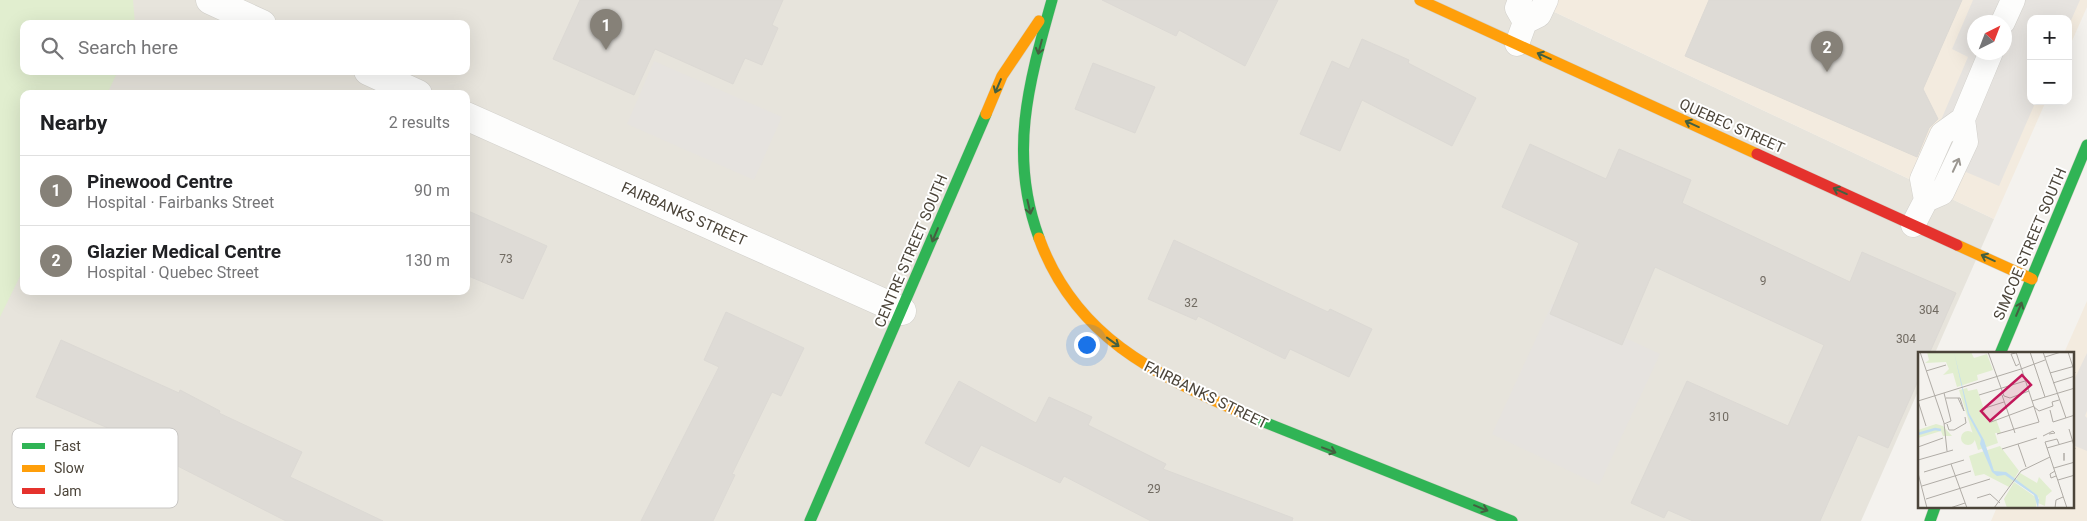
<!DOCTYPE html>
<html lang="en">
<head>
<meta charset="utf-8">
<style>
	body { margin:0; font-family:Roboto,sans-serif; background:#f2f2f2; color:#202124 }
	.controls { position:absolute; right:15px; top:15px; display:grid; overflow:hidden; border-radius:10px; box-shadow:0 5px 20px #0002 }
	.controls button { width:45px; height:45px; display:grid; place-items:center; padding:0; border:0; border-bottom:1px solid #e0e0e0; background:#fff; color:#202124; font:25px sans-serif }
	.compass { position:absolute; left:1967px; top:15px; width:45px; height:45px; border-radius:50%; background:#fff; box-shadow:0 5px 20px #0002; rotate:42deg }
	.you { position:absolute; left:1086px; top:344px; width:18px; height:18px; margin:-12px; border:4px solid #fff; border-radius:50%; background:#1a73e8; box-shadow:0 0 0 8px #1a73e833 }
	.badge { display:grid; place-items:center; width:32px; height:32px; border-radius:50%; background:#868178; color:#fff; font-size:16px; font-weight:700 }
	.pin { position:absolute; translate:-50% -41px; filter:drop-shadow(0 1px 2px #0008) }
	.pin::after { content:''; position:absolute; top:26px; width:18px; height:15px; background:inherit; clip-path:polygon(0 0,100% 0,50% 100%) }
	.list { margin:0; padding:0; list-style:none }
	h2 { display:flex; justify-content:space-between; align-items:center; height:65px; margin:0; padding:0 20px; font-size:21px }
	h2 small { font-size:16px; font-weight:400; color:#757577 }
	.list li { display:grid; grid-template-columns:32px 1fr auto; gap:15px; align-items:center; box-sizing:border-box; height:70px; padding:0 20px; border-top:1px solid #e0e0e0 }
	.list b { display:block; font-size:19px; white-space:nowrap }
	.list p { margin:0; font-size:16px; white-space:nowrap; color:#757577 }
	.list em { font-size:16px; font-style:normal; color:#757577 }
	.icon { flex:none; width:28px; height:28px; fill:none; stroke:currentColor; stroke-width:2; stroke-linecap:round; stroke-linejoin:round }
	.map { position:relative; flex:none; width:2087px; height:521px; overflow:hidden }
	.search { position:absolute; background:#fff; box-shadow:0 5px 20px #0002; left:20px; top:20px; width:450px; height:55px; display:flex; align-items:center; gap:12px; box-sizing:border-box; padding:0 18px; border-radius:10px; color:#757577; font-size:19px }
	.panel { position:absolute; background:#fff; box-shadow:0 5px 20px #0002; left:20px; top:90px; width:450px; height:205px; border-radius:10px }
	.map>svg:first-child { display:block }
	.residential { fill:#e7e4dc }
	.commercial { fill:#f3ebdf; fill-rule:evenodd }
	.green { fill:#e1eecf }
	.parking { fill:#e6e3df; fill-rule:evenodd }
	.building { fill:#dedbd6; stroke:#dcd9d4 }
	.lines { fill:none; stroke-linecap:round; stroke-linejoin:round }
	.lane-casing { stroke:#d2d0cb; stroke-width:25 }
	.street-casing { stroke:#d2d0cb; stroke-width:29 }
	.fast-casing { stroke:#d3cfc5; stroke-width:12 }
	.slow-casing { stroke:#d3cfc5; stroke-width:12 }
	.jam-casing { stroke:#d3cfc5; stroke-width:12 }
	.lane { stroke:#fdfdfc; stroke-width:24 }
	.street { stroke:#fdfdfc; stroke-width:28 }
	.fast { stroke:#30b455; stroke-width:11 }
	.slow { stroke:#ff9f0a; stroke-width:11 }
	.jam { stroke:#e5322d; stroke-width:11 }
	.oneway { stroke:#446040 }
	.oneway2 { stroke:#9b9791 }
	.labels { text-anchor:middle; stroke-width:4; stroke-linejoin:round; paint-order:stroke }
	.number-label { font-size:12px; fill:#706a61 }
	.street-label { font-size:15px; fill:#4b4439; stroke:#fff }
	.inset-river { fill:none; stroke:#c0ddf1; stroke-width:2.5 }
	.inset-road { fill:none; stroke:#b0aca6; stroke-width:1 }
	.view { fill:#c2185b; fill-opacity:0.15; stroke:#c2185b; stroke-width:2.5 }
	.inset-edge { fill:none; stroke:#4b4439; stroke-width:2.5 }
	.key { fill:#fff; stroke:#c9c7c4; stroke-width:1 }
	.key-label { font-size:14px; fill:#4b4439 }
</style>
</head>
<body>
<div class="map">
<svg width="2087" height="521" viewBox="0 0 2087 521">
	<rect width="100%" height="100%" fill="#f4f2ee"/>
	<path class="residential" d="M97 0H1529L1994 219 1935 353 1920 354 1919 389 1861 521H0V275L24 208V291H466V94H64L72 71H466V24H89Z"/>
	<path class="commercial" d="M1529 0H2087V7L2068 50V19H2031V101H2046L1994 219ZM1974 22H2004V52H1974Z
		M2087 301V521H1991L1997 507H2073V354L2064 353Z"/>
	<path class="green" d="M0 0H133L135 24H24V71H118L107 94H24V268L0 317Z"/>
	<path class="parking" d="M1973 0H2080L2068 27V19H2031V101H2036L1999 186 1926 155 1968 57 1952 49ZM1974 22H2004V52H1974Z
		M654 61 782 117 754 180 627 124Z
		M1552 304 1660 354 1599 485 1492 434Z
		M2087 353V411L2085 416 2087 418V451L2073 445V382Z"/>
	<path class="building" d="M580 0H783L772 25 778 28 762 65 745 58 733 84 655 49 634 95 553 59Z
		M1102 0H1278L1245 66 1179 30 1176 36Z
		M1709 0H1962L1923 89 1938 119 1929 128 1917 157 1685 56Z
		M1362 39 1409 60 1408 63 1476 98 1452 146 1362 100 1340 151 1300 134 1332 61 1349 69Z
		M1093 63 1155 87 1135 133 1075 109Z
		M1530 144 1606 179 1619 149 1691 180 1682 203 1850 282 1862 252 1956 293 1929 354H1920V376L1888 448 1858 435 1820 521H1693L1668 510 1664 518 1631 503 1687 381 1788 426 1824 345 1655 267 1622 345 1550 314 1579 243 1502 207Z
		M466 210 547 246 523 299 466 275Z
		M1174 240 1328 312 1330 309 1372 329 1349 377 1290 349 1285 359 1198 316 1196 320 1148 299Z
		M726 312 804 348 781 396 772 392 732 474 735 475 713 521H641L719 367 704 360Z
		M61 340 179 393 180 390 220 411 219 413 302 452 290 477 383 521H286L150 452 152 447 36 397Z
		M959 381 1036 423 1049 397 1092 417 1088 425 1166 464 1163 469 1293 518 1292 521H1151L1064 476 1060 483 981 445 969 467 925 443Z"/>
	<g class="lines">
		<g class="lane-casing">
			<path id="lane" d="M1520 0 1517 8 1525 22
				M2003 22 2013 0
				M1517 44 1525 22 1539 15 1546 0
				M1926 200 1942 193 1966 142 1963 119
				M1913 225 1926 200 1922 179 1942 134 1963 119 1991 52"/>
		</g>
		<g class="street-casing">
			<path id="street" d="M210 0 262 24
				M368 71 418 94
				M466 116 902 311"/>
		</g>
		<g class="fast-casing">
			<path id="fast" d="M1039 238C1008 154 1029 82 1052 0
				M2000 354 2087 145
				M1244 414 1512 521
				M810 521 986 114
				M1930 521 1935 507"/>
		</g>
		<g class="slow-casing">
			<path id="slow" d="M1420 0 1757 154
				M986 114 1002 76 1039 21
				M1039 238C1075 337 1153 373 1244 414
				M1957 245 2032 279"/>
		</g>
		<g class="jam-casing">
			<path id="jam" d="M1757 154 1957 245"/>
		</g>
		<use href="#lane" class="lane"/>
		<use href="#street" class="street"/>
		<use href="#fast" class="fast"/>
		<use href="#slow" class="slow"/>
		<use href="#jam" class="jam"/>
	</g>
	<defs><path id="oneway-shaft" d="M-6 0H5M1.5-3L5.5 0L1.5 3" fill="none" stroke-width="1.6" stroke-linecap="round" stroke-linejoin="round" transform="scale(1.25)"/></defs>
	<g class="oneway">
		<use href="#oneway-shaft" transform="translate(1040 47) rotate(105)"/>
		<use href="#oneway-shaft" transform="translate(1544 56) rotate(-156)"/>
		<use href="#oneway-shaft" transform="translate(998 86) rotate(113)"/>
		<use href="#oneway-shaft" transform="translate(1692 124) rotate(-156)"/>
		<use href="#oneway-shaft" transform="translate(1840 191) rotate(-156)"/>
		<use href="#oneway-shaft" transform="translate(1029 207) rotate(77)"/>
		<use href="#oneway-shaft" transform="translate(935 235) rotate(113)"/>
		<use href="#oneway-shaft" transform="translate(1988 258) rotate(-155)"/>
		<use href="#oneway-shaft" transform="translate(2019 309) rotate(-67)"/>
		<use href="#oneway-shaft" transform="translate(1113 342) rotate(36)"/>
		<use href="#oneway-shaft" transform="translate(1329 450) rotate(21)"/>
		<use href="#oneway-shaft" transform="translate(1481 508) rotate(22)"/>
	</g>
	<use class="oneway2" href="#oneway-shaft" transform="translate(1956 165) rotate(-65)"/>
	<g class="labels">
		<g class="number-label">
			<text x="506" y="263">73</text>
			<text x="1763" y="285">9</text>
			<text x="1191" y="307">32</text>
			<text x="1929" y="314">304</text>
			<text x="1906" y="343">304</text>
			<text x="1719" y="421">310</text>
			<text x="1154" y="493">29</text>
		</g>
		<g class="street-label">
			<text transform="translate(1732 126) rotate(24)" y="5">QUEBEC STREET</text>
			<text transform="translate(684 214) rotate(24)" y="5">FAIRBANKS STREET</text>
			<text transform="translate(2030 244) rotate(-67)" y="5">SIMCOE STREET SOUTH</text>
			<text transform="translate(911 251) rotate(-67)" y="5">CENTRE STREET SOUTH</text>
			<text transform="translate(1206 395) rotate(26)" y="5">FAIRBANKS STREET</text>
		</g>
	</g>
	<g transform="translate(1918 352)">
		<rect width="156" height="156" fill="#f4f2ee"/>
		<path d="M9 0H53L56 6 69 2 75 18 59 23 60 28 39 35 35 21 25 23 31 17 28 10 7 11 11 8ZM49 36 50 39 59 37 70 69 78 67 83 81H77L80 91 60 98 41 38ZM18 72 25 74 34 84H25L23 79 0 86V78ZM43 86a7 7 0 1 1 14 0a7 7 0 1 1-14 0ZM82 94 101 119 91 135 66 122 57 124 51 104ZM102 121 119 131 121 125 134 139 128 144 127 154 120 151 121 146 97 129ZM96 130 119 146 118 156H89L86 147Z" fill="#e1eecf"/>
		<path d="M36 0 51 61 66 88 76 119 88 120 119 143 121 148 120 156 116 143 87 123 79 124 74 120 62 92 63 87 50 63Z" fill="#c0ddf1"/>
		<path class="inset-river" d="M0 82 17 77 23 78"/>
		<path class="inset-road" d="M2 0 26 71 29 99M70 0 86 44 92 46 111 39M98 0 121 70M112 0 127 45M125 0 148 66M150 0 157 21M98 1 93 2 98 14 101 12M127 5 143 0M103 17 127 8M8 19 28 13M132 21 157 14M135 31 157 24M61 43 107 29M84 43 97 81M28 46H42L46 59 40 46M0 49 8 74M0 49 103 17M114 49 157 36M116 55 121 59 135 54 134 50 141 48M67 56 86 50M132 58 135 70 157 63M73 70 116 54M26 72 33 69 26 41M29 72 31 78H36L48 71 47 65M151 77 157 97M79 82 121 70M125 84 135 79 137 81 131 82M127 90 139 87 141 92M127 90 149 156M100 92 108 115M0 95 25 86M129 96 157 88M84 97 119 86M0 108 35 98M146 108V101V109M33 112 49 156M136 116 157 110M137 119 132 122 133 126 138 124M6 120 46 108M0 121 9 156M140 128 157 123M4 134 53 119M59 146 72 142 82 151M8 147 72 127M32 156 47 151M76 156 103 119 132 105M137 156 138 148 145 145"/>
		<path class="view" d="M104 23 113 33 72 69 63 59Z"/>
		<rect width="156" height="156" class="inset-edge"/>
	</g>
	<rect x="12" y="428" width="166" height="80" rx="8" class="key"/>
	<rect x="22" y="443" width="23" height="6" fill="#30b455"/>
	<rect x="22" y="465" width="23" height="7" fill="#ff9f0a"/>
	<rect x="22" y="488" width="23" height="6" fill="#e5322d"/>
	<g class="key-label">
		<text x="54" y="451">Fast</text>
		<text x="54" y="473">Slow</text>
		<text x="54" y="496">Jam</text>
	</g>
</svg>
<div class="controls">
<button>+</button>
<button>−</button>
</div>
<svg class="compass" viewBox="-18 -18 36 36"><path d="M0-13l5 13h-10z" fill="#e53935"/><path d="M0 13l5-13h-10z" fill="#757577"/></svg>
<div class="you"></div>
<div class="pin badge" style="left:606px;top:50px">1</div>
<div class="pin badge" style="left:1827px;top:72px">2</div>
<div class="search"><svg class="icon" aria-label="search" viewBox="0 0 24 24"><circle cx="10" cy="10" r="6"/><path d="M15 15l6 6"/></svg>Search here</div>
<section class="panel">
<h2>Nearby<small>2 results</small></h2>
<ul class="list">
<li><span class="badge">1</span><div><b>Pinewood Centre</b><p>Hospital · Fairbanks Street</p></div><em>90 m</em></li>
<li><span class="badge">2</span><div><b>Glazier Medical Centre</b><p>Hospital · Quebec Street</p></div><em>130 m</em></li>
</ul>
</section>
</div>
</body>
</html>
